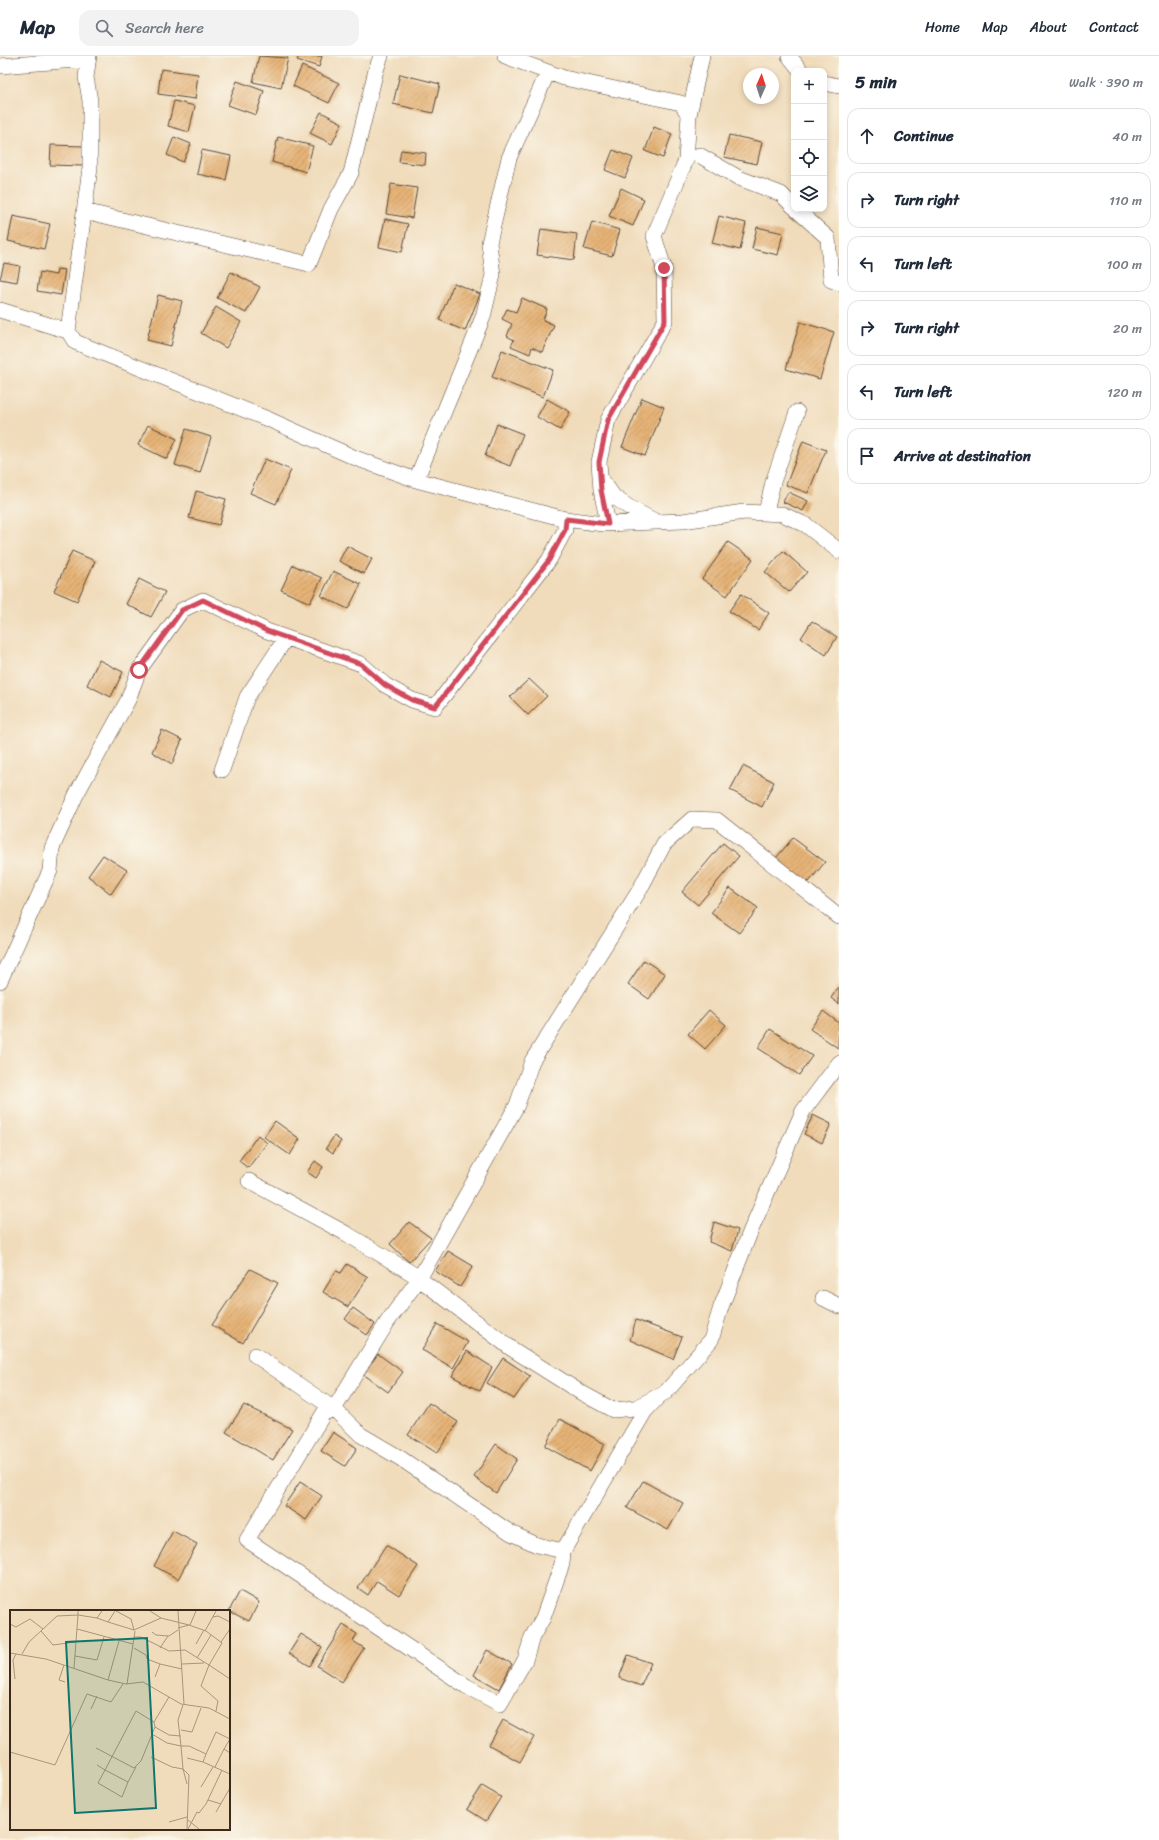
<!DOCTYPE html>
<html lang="en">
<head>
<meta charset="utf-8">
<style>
	body { margin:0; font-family:Sriracha,sans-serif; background:#f2f2f3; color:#1f2937 }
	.controls { position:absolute; right:12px; top:12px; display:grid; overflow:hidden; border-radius:8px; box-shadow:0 2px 6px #0003 }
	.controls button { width:36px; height:36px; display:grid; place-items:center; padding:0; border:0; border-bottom:1px solid #e0e1e3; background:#fff; color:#1f2937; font:20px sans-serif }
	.compass { position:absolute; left:743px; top:12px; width:36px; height:36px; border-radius:50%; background:#fff; box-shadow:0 2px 6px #0003; rotate:3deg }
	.stop { position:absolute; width:12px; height:12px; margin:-9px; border:3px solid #d1495b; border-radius:50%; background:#fff }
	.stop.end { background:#d1495b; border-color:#fff; box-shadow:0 1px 4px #0008 }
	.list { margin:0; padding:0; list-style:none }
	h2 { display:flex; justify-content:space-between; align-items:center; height:52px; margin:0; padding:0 16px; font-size:17px }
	h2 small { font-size:13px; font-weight:400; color:#747a83 }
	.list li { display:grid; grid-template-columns:26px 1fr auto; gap:12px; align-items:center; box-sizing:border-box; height:56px; margin:0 8px 8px; padding:0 8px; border:1px solid #e0e1e3; border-radius:12px }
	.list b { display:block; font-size:15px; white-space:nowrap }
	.list em { font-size:13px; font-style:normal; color:#747a83 }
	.icon { flex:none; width:22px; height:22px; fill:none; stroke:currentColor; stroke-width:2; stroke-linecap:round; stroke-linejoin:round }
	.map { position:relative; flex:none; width:839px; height:1784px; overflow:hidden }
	header { display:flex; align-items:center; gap:24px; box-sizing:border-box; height:56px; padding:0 20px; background:#fff; border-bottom:1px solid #e0e1e3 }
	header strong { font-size:19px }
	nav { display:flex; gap:22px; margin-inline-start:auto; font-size:14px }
	.search { width:280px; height:36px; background:#f2f2f3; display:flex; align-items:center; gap:10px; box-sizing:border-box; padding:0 14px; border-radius:12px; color:#747a83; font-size:15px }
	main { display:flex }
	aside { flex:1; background:#fff }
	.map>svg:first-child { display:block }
	.building { fill:url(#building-hatch) }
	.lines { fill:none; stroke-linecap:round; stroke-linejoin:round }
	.minor-casing { stroke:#564536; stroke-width:16 }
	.minor { stroke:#fff; stroke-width:15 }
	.route { stroke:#d1495b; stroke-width:5 }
	.inset-road { fill:none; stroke:#a8957c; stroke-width:1 }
	.view { fill:#0f766e; fill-opacity:0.15; stroke:#0f766e; stroke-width:2 }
	.inset-edge { fill:none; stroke:#3b2a1e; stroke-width:2 }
</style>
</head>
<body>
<header>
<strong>Map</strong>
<div class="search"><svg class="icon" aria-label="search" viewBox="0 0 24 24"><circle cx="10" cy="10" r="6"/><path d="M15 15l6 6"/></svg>Search here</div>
<nav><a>Home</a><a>Map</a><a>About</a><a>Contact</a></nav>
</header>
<main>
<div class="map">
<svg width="839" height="1784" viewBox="0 0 839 1784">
	<defs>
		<pattern id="building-hatch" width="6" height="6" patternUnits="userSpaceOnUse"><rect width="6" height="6" fill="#e6b477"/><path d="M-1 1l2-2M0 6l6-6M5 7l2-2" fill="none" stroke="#bc9361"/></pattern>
	</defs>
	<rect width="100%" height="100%" fill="#fbf7ec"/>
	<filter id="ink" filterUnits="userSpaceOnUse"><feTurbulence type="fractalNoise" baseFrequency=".025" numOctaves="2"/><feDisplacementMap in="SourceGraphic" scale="8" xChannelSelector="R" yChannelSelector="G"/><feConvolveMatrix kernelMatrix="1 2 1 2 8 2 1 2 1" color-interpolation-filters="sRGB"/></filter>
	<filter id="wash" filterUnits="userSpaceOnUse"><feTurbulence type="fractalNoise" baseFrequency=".012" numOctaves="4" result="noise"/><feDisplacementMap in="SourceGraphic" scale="16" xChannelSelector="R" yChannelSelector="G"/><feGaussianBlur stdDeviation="0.9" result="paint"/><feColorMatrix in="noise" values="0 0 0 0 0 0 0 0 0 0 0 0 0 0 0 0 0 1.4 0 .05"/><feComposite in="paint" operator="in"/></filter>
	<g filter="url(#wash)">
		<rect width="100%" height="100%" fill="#f0dcbb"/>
		<g id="blocks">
			<path class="building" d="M259 0 288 2 281 32 253 26Z
				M299 0H322L319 11 297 4Z
				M302 10 339 27 329 47 293 30Z
				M161 13 198 18 195 43 158 38Z
				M400 18 440 28 433 57 393 48Z
				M237 25 264 35 256 59 228 49Z
				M174 45 195 50 189 76 168 70Z
				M321 56 342 67 332 88 310 77Z
				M654 71 672 78 663 102 645 95Z
				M729 79 762 86 757 108 724 101Z
				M174 81 191 88 183 106 167 99Z
				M278 81 313 90 306 116 272 106Z
				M51 89 83 90V110L50 109Z
				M202 94 231 100 226 124 197 118Z
				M401 94 426 97 425 109 399 106Z
				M613 94 633 102 625 122 605 114Z
				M391 128 417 132 412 162 386 158Z
				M621 132 644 143 633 170 609 160Z
				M13 160 50 168 44 193 8 185Z
				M719 160 746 167 740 194 712 187Z
				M385 163 408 168 402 196 379 191Z
				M592 166 620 174 612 200 584 193Z
				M757 171 783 177 778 199 752 193Z
				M541 173 577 178 574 204 537 199Z
				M4 207 20 210 17 226 0 223Z
				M57 213 65 214 61 239 37 235 40 216 56 219Z
				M231 216 260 231 246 257 217 242Z
				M454 227 480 238 465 275 439 264Z
				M158 239 182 245 171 290 147 284Z
				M522 242 547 253 543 264 554 269 542 296 532 291 530 298 511 290 514 284 507 280 512 268 502 263 507 253 516 256Z
				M216 251 241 266 226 292 201 277Z
				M800 266 834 276 820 323 786 313Z
				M502 294 553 314 543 341 492 321Z
				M642 342 664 351 645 400 622 391Z
				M547 343 570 356 560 374 537 361Z
				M497 368 523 378 510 410 485 400Z
				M148 369 177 383 167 403 138 389Z
				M186 373 211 381 200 417 175 409Z
				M803 385 826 394 808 437 786 429Z
				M265 403 291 414 276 448 250 437Z
				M196 435 226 443 219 469 189 462Z
				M788 436 808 445 803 455 783 446Z
				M728 486 753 503 727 540 702 523Z
				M347 490 372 503 364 518 339 505Z
				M72 495 95 505 77 545 54 535Z
				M783 495 807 516 789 536 765 516Z
				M293 509 322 522 310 547 281 534Z
				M333 515 361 528 348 553 321 540Z
				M139 523 165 536 151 561 126 548Z
				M741 538 769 557 758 574 729 555Z
				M812 565 837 581 826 599 801 582Z
				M99 604 123 616 111 641 87 629Z
				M529 623 547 640 528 659 510 641Z
				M162 674 182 684 172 708 152 696Z
				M743 710 774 726 762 751 730 734Z
				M793 782 825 806 809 826 797 821 776 802Z
				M723 787 739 800 698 849 682 836Z
				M103 799 127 814 111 838 88 820Z
				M730 832 758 852 739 877 711 857Z
				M644 904 665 918 649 943 628 928Z
				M839 930V948L831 942Z
				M709 954 726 969 705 993 688 978Z
				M823 955 839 967 838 992 810 973Z
				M770 973 812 1000 799 1019 758 992Z
				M813 1059 831 1068 822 1087 804 1078Z
				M275 1065 300 1083 290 1099 264 1081Z
				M258 1079 267 1087 248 1112 239 1105Z
				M334 1080 341 1085 333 1097 326 1092Z
				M315 1105 323 1111 316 1122 307 1116Z
				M409 1166 431 1182 409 1206 390 1188Z
				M714 1166 738 1174 732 1195 709 1186Z
				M448 1195 473 1210 460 1231 435 1215Z
				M347 1208 368 1221 348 1251 323 1236 336 1215 341 1217Z
				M250 1213 278 1227 243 1287 212 1269Z
				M353 1252 375 1268 367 1279 345 1263Z
				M636 1264 682 1281 673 1303 630 1284Z
				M437 1268 468 1286 453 1312 422 1294Z
				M467 1295 492 1311 480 1335 452 1320Z
				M378 1298 403 1316 388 1336 363 1318Z
				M503 1302 530 1320 514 1343 487 1327Z
				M429 1347 458 1366 437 1397 408 1379Z
				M244 1349 292 1373 273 1404 226 1376Z
				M560 1363 605 1388 590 1415 545 1390Z
				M333 1376 357 1392 345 1410 321 1395Z
				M496 1388 517 1403 496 1437 474 1421Z
				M643 1425 683 1447 668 1474 627 1452Z
				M300 1426 322 1440 306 1464 284 1450Z
				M173 1475 197 1488 178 1523 154 1510Z
				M386 1489 418 1510 399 1539 377 1525 368 1539 358 1532Z
				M240 1535 259 1546 249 1565 229 1555Z
				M343 1569 357 1578 353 1585 364 1592 342 1626 317 1610Z
				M301 1578 322 1591 310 1610 289 1597Z
				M487 1594 512 1608 499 1633 474 1619Z
				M628 1599 651 1607 641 1630 619 1622Z
				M503 1664 534 1681 520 1706 489 1689Z
				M482 1730 501 1741 486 1765 467 1753Z"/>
		</g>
	</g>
	<g filter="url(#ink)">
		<use href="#blocks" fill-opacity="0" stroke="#564536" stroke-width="1"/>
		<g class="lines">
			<g class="minor-casing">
				<path id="minor" d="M505 0 564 22 681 47 689 59 702 0
					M789 0 801 15
					M0 10 88 3
					M824 27 839 30
					M699 99 739 122 781 138 794 151
					M796 153 828 182 831 224 839 227
					M84 155 309 208 331 153 351 117 376 14 381 0
					M0 254 68 275 75 286 270 364 358 403 416 424 565 463 603 468 683 465 744 456 782 458 806 469 839 495
					M68 275 90 112V45L86 21 89 0
					M601 423 614 441 630 452 655 465
					M416 424 483 261 493 219 489 187 509 102 548 16
					M766 456 773 426 797 356
					M608 468 601 434 599 406 608 364 665 265 664 212 654 180 686 104 689 59
					M222 714 247 641 286 582
					M0 925 50 815 52 792 76 739 128 644 139 614 182 554 203 544 267 575 361 608 385 629 412 644 435 651 549 504 565 474V463
					M249 1125 347 1178 413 1218 512 1293 580 1336 613 1354 635 1352 666 1336 711 1284 721 1251 751 1174 803 1055 839 1007
					M823 1242 839 1250
					M255 1299 334 1353 388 1265 419 1223 517 1049 532 1005 639 835 664 788 692 763 717 764 839 861
					M563 1495 562 1508 543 1562 532 1581 525 1604 500 1648 466 1630 247 1484 324 1357 334 1353 361 1379 400 1402 511 1477 537 1489 563 1495 645 1355 660 1339"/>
			</g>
			<use href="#minor" class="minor"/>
		</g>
	</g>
	<g class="lines" filter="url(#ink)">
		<path class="route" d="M139 614 182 554 203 544 267 575 361 608 385 629 412 644 435 651 549 504 565 474 566 463 608 468 601 434 599 406 608 364 665 265 664 212"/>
	</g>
	<g transform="translate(10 1554)">
		<rect width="220" height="220" fill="#f0dcbb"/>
		<path class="inset-road" d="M92 1 87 8 98 12 105 1M140 1 151 8M168 1 174 94M203 7 208 6 220 12M98 12 124 20 121 9 106 1M0 14 6 17 20 9 33 19 19 32 12 44M179 15 196 21 212 33 199 55 220 69M180 15 186 1M33 19 47 6 68 5V1M67 19 123 34 125 21M124 20 151 8 179 15 168 18M31 21 43 35 65 32M195 21 206 1M142 22 146 25 159 26 168 20M124 27H131L159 41 175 40 199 55 191 76 208 91 206 101M211 32 220 19M186 34 194 20M124 38 136 45 137 49 150 54 145 67M150 38 158 26M0 43 36 49 98 70 116 74 133 72 171 94 199 98 220 109M65 46 87 50 94 27M187 48 201 25M150 54 172 59M172 54 194 53M54 55 49 70 55 72M64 58 68 5 87 8M5 69 3 50 6 44M98 70 109 31M117 74 123 34M81 99 87 86M145 117 159 125 171 126M171 120 182 122 191 98M142 124 157 133 171 136 168 110 173 95M220 129 214 139 220 143M86 138 124 158 131 151 145 117 144 112M0 142 45 155 77 84 101 92 113 74M196 144 206 122 220 129M141 147 162 157 173 159 177 174M177 148 193 152 196 144 179 136H171L173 159 179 165 177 219M193 152 220 164M87 155 95 160 126 101 144 112 159 87M205 157 214 139M118 172 112 187 88 173 95 160 118 172 126 157M191 177 203 157M198 190 211 194M206 202 220 178M178 210 189 219M159 212 177 207M178 219 187 202 189 203 196 194 212 160"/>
		<path class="view" d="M137 28 146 198 65 203 56 32Z"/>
		<rect width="220" height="220" class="inset-edge"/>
	</g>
</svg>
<div class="controls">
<button>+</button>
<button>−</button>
<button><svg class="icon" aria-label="locate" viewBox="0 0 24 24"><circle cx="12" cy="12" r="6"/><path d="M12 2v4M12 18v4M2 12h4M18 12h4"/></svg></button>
<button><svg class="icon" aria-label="layers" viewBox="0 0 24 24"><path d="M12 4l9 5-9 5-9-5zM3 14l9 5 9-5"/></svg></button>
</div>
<svg class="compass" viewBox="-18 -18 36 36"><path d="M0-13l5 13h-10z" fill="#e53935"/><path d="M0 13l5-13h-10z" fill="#747a83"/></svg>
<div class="stop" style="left:139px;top:614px"></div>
<div class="stop end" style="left:664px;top:212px"></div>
</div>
<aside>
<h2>5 min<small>Walk · 390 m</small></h2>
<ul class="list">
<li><svg class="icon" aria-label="ahead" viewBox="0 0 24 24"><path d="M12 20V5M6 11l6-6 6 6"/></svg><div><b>Continue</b></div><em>40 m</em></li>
<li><svg class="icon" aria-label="right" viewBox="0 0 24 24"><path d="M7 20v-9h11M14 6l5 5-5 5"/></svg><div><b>Turn right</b></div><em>110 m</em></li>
<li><svg class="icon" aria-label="left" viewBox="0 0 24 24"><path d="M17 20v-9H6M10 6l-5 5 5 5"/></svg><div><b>Turn left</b></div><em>100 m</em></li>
<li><svg class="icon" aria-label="right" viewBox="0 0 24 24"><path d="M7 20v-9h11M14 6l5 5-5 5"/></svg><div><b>Turn right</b></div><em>20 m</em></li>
<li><svg class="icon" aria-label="left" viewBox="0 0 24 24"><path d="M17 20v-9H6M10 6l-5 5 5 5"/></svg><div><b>Turn left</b></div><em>120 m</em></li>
<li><svg class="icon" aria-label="arrive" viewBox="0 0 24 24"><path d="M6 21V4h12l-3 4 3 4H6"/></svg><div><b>Arrive at destination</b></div></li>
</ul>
</aside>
</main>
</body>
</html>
